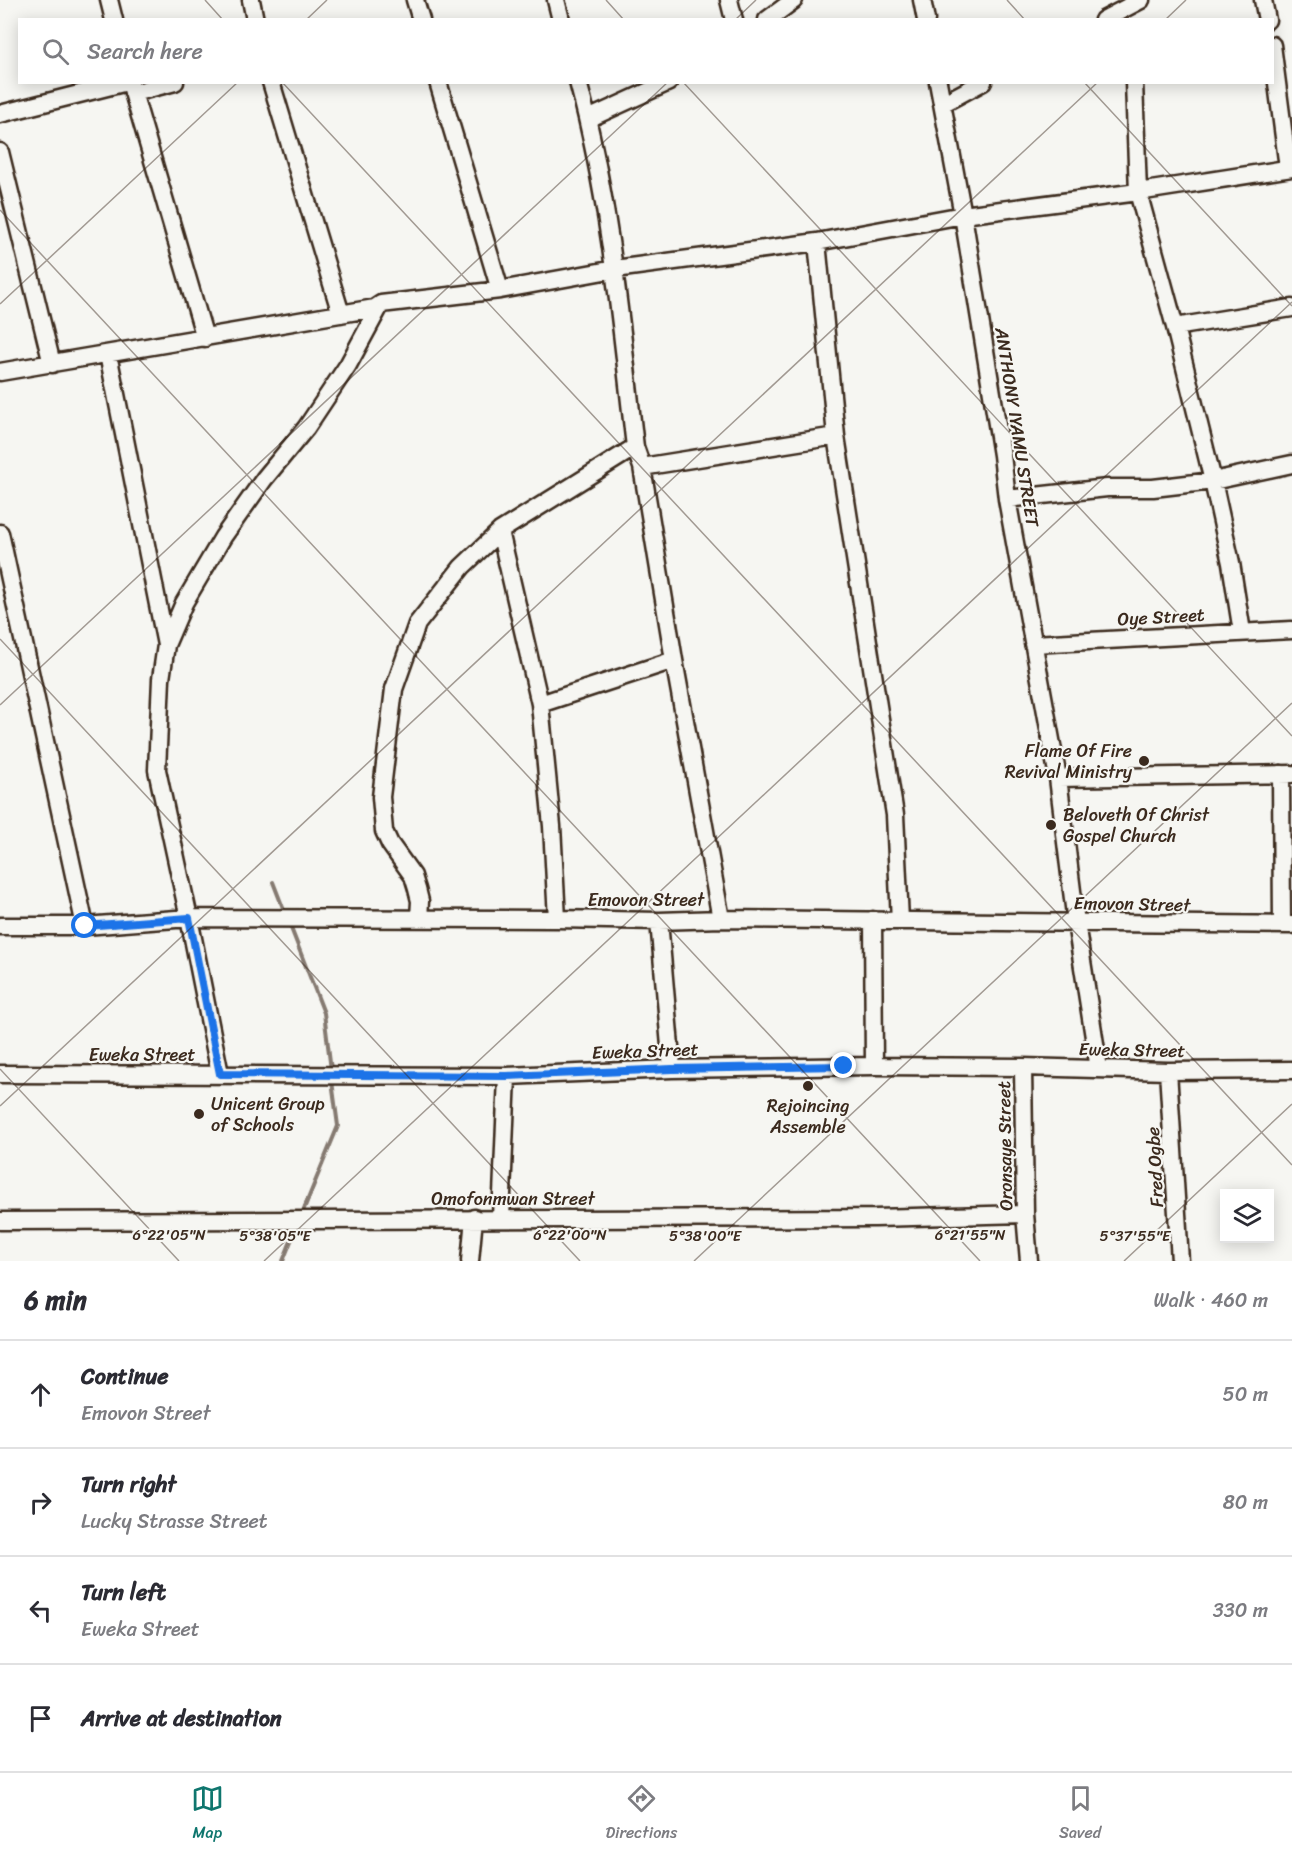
<!DOCTYPE html>
<html lang="en">
<head>
<meta charset="utf-8">
<style>
	body { margin:0; font-family:Sriracha,sans-serif; background:#f2f2f3; color:#2b2b33 }
	.controls { position:absolute; right:18px; bottom:18px; display:grid; overflow:hidden; border-radius:0px; box-shadow:0 3px 15px #0003 }
	.controls button { width:54px; height:54px; display:grid; place-items:center; padding:0; border:0; border-bottom:2px solid #e1e1e2; background:#fff; color:#2b2b33; font:30px sans-serif }
	.stop { position:absolute; width:18px; height:18px; margin:-14px; border:4px solid #1a73e8; border-radius:50%; background:#fff }
	.stop.end { background:#1a73e8; border-color:#fff; box-shadow:0 2px 6px #0008 }
	.list { margin:0; padding:0; list-style:none }
	h2 { display:flex; justify-content:space-between; align-items:center; height:78px; margin:0; padding:0 24px; font-size:26px }
	h2 small { font-size:20px; font-weight:400; color:#7c7c81 }
	.list li { display:grid; grid-template-columns:39px 1fr auto; gap:18px; align-items:center; box-sizing:border-box; height:108px; padding:0 24px; border-top:2px solid #e1e1e2 }
	.list b { display:block; font-size:22px; white-space:nowrap }
	.list p { margin:0; font-size:20px; white-space:nowrap; color:#7c7c81 }
	.list em { font-size:20px; font-style:normal; color:#7c7c81 }
	.icon { flex:none; width:33px; height:33px; fill:none; stroke:currentColor; stroke-width:2; stroke-linecap:round; stroke-linejoin:round }
	.map { position:relative; flex:none; width:1292px; height:1261px; overflow:hidden }
	.search { position:absolute; background:#fff; box-shadow:0 3px 15px #0003; left:18px; right:18px; top:18px; height:66px; display:flex; align-items:center; gap:15px; box-sizing:border-box; padding:0 21px; border-radius:0px; color:#7c7c81; font-size:22px }
	.sheet { height:510px; background:#fff }
	nav { display:flex; justify-content:space-around; align-items:center; box-sizing:border-box; height:84px; border-top:2px solid #e1e1e2; background:#fff; font-size:16px; color:#7c7c81 }
	nav a { display:grid; justify-items:center; gap:3px }
	nav .on { color:#0f766e }
	.map>svg:first-child { display:block }
	.lines { fill:none; stroke-linecap:round; stroke-linejoin:round }
	.stream { stroke:#857a71; stroke-width:4 }
	.minor-casing { stroke:#3b2a1e; stroke-width:21 }
	.minor { stroke:#f6f6f2; stroke-width:16 }
	.route { stroke:#1a73e8; stroke-width:8 }
	.ticks { fill:none; stroke:#3b2a1e; stroke-width:1.5; stroke-opacity:0.45 }
	.poi-dot { fill:#3b2a1e; stroke:#f6f6f2; stroke-width:2 }
	.labels { text-anchor:middle; stroke-width:4.5; stroke-linejoin:round; paint-order:stroke }
	.street-label { font-size:18px; fill:#3b2a1e; stroke:#f6f6f2 }
	.poi-label { font-size:18px; fill:#3b2a1e; stroke:#f6f6f2; text-anchor:start }
	.ticks-label { font-size:15px; text-anchor:middle; fill:#3b2a1e; stroke:#f6f6f2; stroke-width:4.5; stroke-linejoin:round; paint-order:stroke }
</style>
</head>
<body>
<div class="map">
<svg width="1292" height="1261" viewBox="0 0 1292 1261">
	<rect width="100%" height="100%" fill="#f6f6f2"/>
	<filter id="ink" filterUnits="userSpaceOnUse"><feTurbulence type="fractalNoise" baseFrequency=".0167" numOctaves="2"/><feDisplacementMap in="SourceGraphic" scale="12" xChannelSelector="R" yChannelSelector="G"/><feConvolveMatrix kernelMatrix="1 2 1 2 8 2 1 2 1" color-interpolation-filters="sRGB"/></filter>
	<g filter="url(#ink)">
		<g class="lines">
			<path class="stream" d="M273 882 285 913
				M289 923 324 1013 331 1070
				M301 1216 338 1126 332 1081
				M283 1261 297 1226"/>
			<g class="minor-casing">
				<path id="minor" d="M109 0 114 20
					M251 0 255 20
					M415 0 421 20
					M556 0 561 20
					M729 0 734 20
					M922 0 926 20
					M1263 0 1267 20
					M767 20 794 0
					M1103 20 1141 0
					M1272 45 1288 168
					M130 82 205 338
					M271 82 341 314
					M438 82 500 290
					M578 82C610 201 621 325 635 447L642 467 674 660 721 919
					M938 82 963 215 1002 455 1007 499 1058 778 1076 923 1099 1069
					M1134 82 1138 192 1175 327 1213 481 1231 563 1242 632
					M133 93 175 82
					M942 104 983 82
					M0 114 127 82
					M588 119 669 82
					M0 152 52 364
					M817 242 836 436 895 815 900 921
					M1175 327 1292 308
					M108 354 166 645
					M0 372 375 308 381 304 500 290 615 269 817 242 963 215 1138 192 1292 168
					M642 467 836 436
					M1007 499 1107 488H1153L1213 481 1292 464
					M500 531 540 704 552 826 557 919
					M0 533 85 926
					M1033 644 1292 630
					M540 704 674 660
					M1281 774 1282 925
					M1058 778 1292 774
					M419 918 420 901 417 889 413 876 390 844 384 831 381 797 394 689 417 624 462 567 500 531 635 447
					M873 920 874 1066
					M659 921 672 1069
					M0 926H85L189 918 557 919 659 921 721 919 1292 925
					M1023 1067 1025 1214 1029 1261
					M1168 1071 1180 1261
					M0 1074 507 1076 672 1069 874 1066 1023 1067 1168 1071 1292 1070
					M220 1074 189 918 157 770 161 679 166 645 184 603 223 537 264 479 306 428 348 365 381 304
					M501 1218 507 1076
					M0 1221 875 1218 1025 1214
					M470 1261 474 1218"/>
			</g>
			<use href="#minor" class="minor"/>
		</g>
	</g>
	<g class="lines" filter="url(#ink)">
		<path class="route" d="M85 926 189 918 220 1074 507 1076 672 1069 844 1066"/>
	</g>
	<path class="ticks" d="M205 0 223 20M606 0 624 20M1007 0 1025 20M306 20 327 0M735 20 756 0M1165 20 1186 0M282 82 1292 1165M683 82 1292 736M1084 82 1292 306M0 210 980 1261M0 304 238 82M0 639 580 1261M0 705 668 82M0 1069 179 1261M0 1106 1098 82M264 1261 1292 302M694 1261 1292 703M1124 1261 1292 1104"/>
	<g class="poi-dot">
		<circle cx="1144" cy="761" r="6"/>
		<circle cx="1051" cy="825" r="6"/>
		<circle cx="808" cy="1086" r="6"/>
		<circle cx="199" cy="1114" r="6"/>
	</g>
	<g class="labels">
		<g class="street-label">
			<text transform="translate(1017 427) rotate(81)" y="6">ANTHONY IYAMU STREET</text>
			<text transform="translate(1161 617) rotate(-3)" y="6">Oye Street</text>
			<text x="646" y="906">Emovon Street</text>
			<text transform="translate(1132 904) rotate(1)" y="6">Emovon Street</text>
			<text transform="translate(1132 1050) rotate(1)" y="6">Eweka Street</text>
			<text transform="translate(645 1051) rotate(-2)" y="6">Eweka Street</text>
			<text x="142" y="1061">Eweka Street</text>
			<text transform="translate(1005 1146) rotate(-91)" y="6">Oronsaye Street</text>
			<text transform="translate(1155 1167) rotate(-93)" y="6">Fred Ogbe</text>
			<text x="513" y="1205">Omofonmwan Street</text>
		</g>
		<g class="poi-label">
			<text x="1132" y="757" text-anchor="end">Flame Of Fire<tspan x="1132" dy="21">Revival Ministry</tspan></text>
			<text x="1063" y="821">Beloveth Of Christ<tspan x="1063" dy="21">Gospel Church</tspan></text>
			<text x="211" y="1110">Unicent Group<tspan x="211" dy="21">of Schools</tspan></text>
			<text x="808" y="1112" text-anchor="middle">Rejoincing<tspan x="808" dy="21">Assemble</tspan></text>
		</g>
	</g>
	<g class="ticks-label">
		<text x="169" y="1240">6°22'05"N</text>
		<text x="570" y="1240">6°22'00"N</text>
		<text x="970" y="1240">6°21'55"N</text>
		<text x="275" y="1241">5°38'05"E</text>
		<text x="705" y="1241">5°38'00"E</text>
		<text x="1135" y="1241">5°37'55"E</text>
	</g>
</svg>
<div class="controls">
<button><svg class="icon" aria-label="layers" viewBox="0 0 24 24"><path d="M12 4l9 5-9 5-9-5zM3 14l9 5 9-5"/></svg></button>
</div>
<div class="stop" style="left:85px;top:926px"></div>
<div class="stop end" style="left:844px;top:1066px"></div>
<div class="search"><svg class="icon" aria-label="search" viewBox="0 0 24 24"><circle cx="10" cy="10" r="6"/><path d="M15 15l6 6"/></svg>Search here</div>
</div>
<section class="sheet">
<h2>6 min<small>Walk · 460 m</small></h2>
<ul class="list">
<li><svg class="icon" aria-label="ahead" viewBox="0 0 24 24"><path d="M12 20V5M6 11l6-6 6 6"/></svg><div><b>Continue</b><p>Emovon Street</p></div><em>50 m</em></li>
<li><svg class="icon" aria-label="right" viewBox="0 0 24 24"><path d="M7 20v-9h11M14 6l5 5-5 5"/></svg><div><b>Turn right</b><p>Lucky Strasse Street</p></div><em>80 m</em></li>
<li><svg class="icon" aria-label="left" viewBox="0 0 24 24"><path d="M17 20v-9H6M10 6l-5 5 5 5"/></svg><div><b>Turn left</b><p>Eweka Street</p></div><em>330 m</em></li>
<li><svg class="icon" aria-label="arrive" viewBox="0 0 24 24"><path d="M6 21V4h12l-3 4 3 4H6"/></svg><div><b>Arrive at destination</b></div></li>
</ul>
</section>
<nav>
<a class="on"><svg class="icon" aria-label="map" viewBox="0 0 24 24"><path d="M3 6l6-2 6 2 6-2v14l-6 2-6-2-6 2zM9 4v14M15 6v14"/></svg>Map</a>
<a><svg class="icon" aria-label="directions" viewBox="0 0 24 24"><path d="M12 3l9 9-9 9-9-9zM9 14v-3h6M13 9l2 2-2 2"/></svg>Directions</a>
<a><svg class="icon" aria-label="saved" viewBox="0 0 24 24"><path d="M7 4h10v16l-5-4-5 4z"/></svg>Saved</a>
</nav>
</body>
</html>
